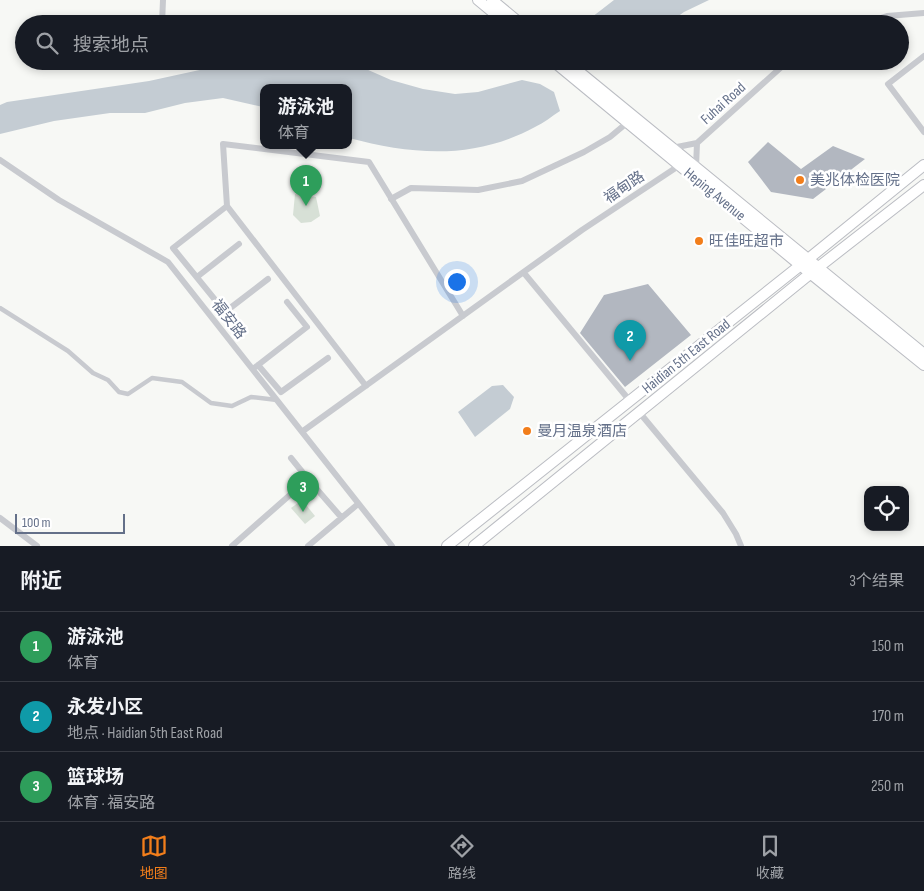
<!DOCTYPE html>
<html lang="zh">
<head>
<meta charset="utf-8">
<style>
	body { margin:0; font-family:"Sofia Sans Condensed","Noto Sans SC",sans-serif; background:#242831; color:#f1f3f6 }
	.controls { position:absolute; right:15px; bottom:15px; display:grid; overflow:hidden; border-radius:10px; box-shadow:0 2px 8px #0003 }
	.controls button { width:45px; height:45px; display:grid; place-items:center; padding:0; border:0; border-bottom:1px solid #363941; background:#171b24; color:#f1f3f6; font:25px sans-serif }
	.scale { position:absolute; left:15px; bottom:12px; width:110px; box-sizing:border-box; padding-left:5px; border:2px solid #647089; border-top:0; font-size:14px; line-height:18px; white-space:nowrap; color:#647089; -webkit-text-stroke:4px #fff; paint-order:stroke }
	.you { position:absolute; left:456px; top:281px; width:18px; height:18px; margin:-12px; border:4px solid #fff; border-radius:50%; background:#1a73e8; box-shadow:0 0 0 8px #1a73e833 }
	.badge { display:grid; place-items:center; width:32px; height:32px; border-radius:50%; background:#f27e1b; color:#fff; font-size:16px; font-weight:700 }
	.pin { position:absolute; translate:-50% -41px; filter:drop-shadow(0 1px 2px #0008) }
	.pin::after { content:''; position:absolute; top:26px; width:18px; height:15px; background:inherit; clip-path:polygon(0 0,100% 0,50% 100%) }
	.popup { position:absolute; left:260px; top:84px; width:92px; height:65px; box-sizing:border-box; display:grid; place-content:center; border-radius:10px; background:#171b24; filter:drop-shadow(0 1px 4px #0005); font-size:16px; white-space:nowrap; color:#9ea1a6 }
	.popup b { font-size:19px; color:#f1f3f6 }
	.popup::after { content:''; position:absolute; left:50%; top:100%; margin-left:-10px; border:10px solid transparent; border-top-color:#171b24 }
	.list { margin:0; padding:0; list-style:none }
	h2 { display:flex; justify-content:space-between; align-items:center; height:65px; margin:0; padding:0 20px; font-size:21px }
	h2 small { font-size:16px; font-weight:400; color:#9ea1a6 }
	.list li { display:grid; grid-template-columns:32px 1fr auto; gap:15px; align-items:center; box-sizing:border-box; height:70px; padding:0 20px; border-top:1px solid #363941 }
	.list b { display:block; font-size:19px; white-space:nowrap }
	.list p { margin:0; font-size:16px; white-space:nowrap; color:#9ea1a6 }
	.list em { font-size:16px; font-style:normal; color:#9ea1a6 }
	.icon { flex:none; width:28px; height:28px; fill:none; stroke:currentColor; stroke-width:2; stroke-linecap:round; stroke-linejoin:round }
	.map { position:relative; flex:none; width:924px; height:546px; overflow:hidden }
	.search { position:absolute; background:#171b24; box-shadow:0 2px 8px #0003; left:15px; right:15px; top:15px; height:55px; display:flex; align-items:center; gap:12px; box-sizing:border-box; padding:0 18px; border-radius:28px; color:#9ea1a6; font-size:19px }
	.sheet { height:275px; background:#171b24 }
	nav { display:flex; justify-content:space-around; align-items:center; box-sizing:border-box; height:70px; border-top:1px solid #363941; background:#171b24; font-size:14px; color:#9ea1a6 }
	nav a { display:grid; justify-items:center; gap:2px }
	nav .on { color:#f27e1b }
	.map>svg:first-child { display:block }
	.green { fill:#d7e0d6 }
	.water { fill:#c4ccd3 }
	.building { fill:#b2b7c0 }
	.lines { fill:none; stroke-linecap:round; stroke-linejoin:round }
	.primary-casing { stroke:#bbbdc3; stroke-width:12 }
	.pedestrian { stroke:#c8cacf; stroke-width:4.5 }
	.minor { stroke:#c8cacf; stroke-width:6 }
	.primary { stroke:#fff; stroke-width:10 }
	.poi-dot { fill:#f27e1b; stroke:#fff; stroke-width:2 }
	.labels { text-anchor:middle; stroke-width:5; stroke-linejoin:round; paint-order:stroke }
	.street-label { font-size:15px; fill:#647089; stroke:#fff }
	.poi-label { font-size:15px; fill:#647089; stroke:#fff; text-anchor:start }
</style>
</head>
<body>
<div class="map">
<svg width="924" height="546" viewBox="0 0 924 546">
	<rect width="100%" height="100%" fill="#f7f8f5"/>
	<path class="green" d="M295 194 316 197 320 216 311 222 301 223 293 215Z
		M302 500 315 516 305 524 291 508Z"/>
	<path class="water" d="M614 0H709L684 12 667 24H583Z
		M241 61H301L352 66 366 69 391 80 423 89 455 94 478 92 522 80 540 84 554 92 560 111C552 116 544 123 535 127 474 160 413 155 349 138L348 87H264L263 107 223 98 185 103 145 113H110L54 121 0 134V105L7 102 149 81Z
		M503 385 514 397 510 409 475 437 458 412 492 386Z"/>
	<path class="building" d="M768 142 801 169 833 146 865 159 813 199 771 192 748 162Z
		M648 284 691 335 625 387 580 333 604 295Z"/>
	<g class="lines">
		<g class="primary-casing">
			<path id="primary" d="M478 0 507 24
				M492 0 521 24
				M553 61 800 265 924 365
				M566 61 924 354
				M447 546 807 260 924 165
				M474 546 811 273 924 185"/>
		</g>
		<path class="pedestrian" d="M0 308 68 351 93 373 108 380 119 392 128 394 152 378 182 382 211 403 232 406 251 397 277 400"/>
		<path class="minor" d="M162 24 163 0
			M863 24 887 16 924 13
			M924 56 888 84 924 132
			M697 143 788 61
			M672 148 697 143
			M0 160 59 200 168 262 392 546
			M696 167 697 143
			M391 199 411 188 478 190 522 181 584 152 610 137 628 122
			M227 206 173 248 225 312 268 279
			M524 273 630 401
			M197 277 239 244
			M258 365 281 392 328 358
			M253 369 307 327 287 302
			M366 386 227 206 223 144 369 162 463 316
			M639 412 723 513 736 534 741 546
			M303 431 582 230 680 165
			M291 458 308 479
			M0 518 37 546
			M232 546 308 479 341 517
			M308 546 358 504"/>
		<use href="#primary" class="primary"/>
	</g>
	<g class="poi-dot">
		<circle cx="800" cy="180" r="5"/>
		<circle cx="699" cy="241" r="5"/>
		<circle cx="527" cy="431" r="5"/>
	</g>
	<g class="labels">
		<g class="street-label">
			<text transform="translate(723 103) rotate(-42)" y="5">Fuhai Road</text>
			<text transform="translate(624 187) rotate(-34)" y="5">福甸路</text>
			<text transform="translate(715 194) rotate(39)" y="5">Heping Avenue</text>
			<text transform="translate(229 319) rotate(52)" y="5">福安路</text>
			<text transform="translate(686 356) rotate(-39)" y="5">Haidian 5th East Road</text>
		</g>
		<g class="poi-label">
			<text x="810" y="185">美兆体检医院</text>
			<text x="709" y="246">旺佳旺超市</text>
			<text x="537" y="436">曼月温泉酒店</text>
		</g>
	</g>
</svg>
<div class="controls">
<button><svg class="icon" aria-label="locate" viewBox="0 0 24 24"><circle cx="12" cy="12" r="6"/><path d="M12 2v4M12 18v4M2 12h4M18 12h4"/></svg></button>
</div>
<div class="scale">100 m</div>
<div class="you"></div>
<div class="pin badge" style="left:306px;top:206px;background:#2e9e5b">1</div>
<div class="popup"><b>游泳池</b>体育</div>
<div class="pin badge" style="left:630px;top:361px;background:#0f9aa8">2</div>
<div class="pin badge" style="left:303px;top:512px;background:#2e9e5b">3</div>
<div class="search"><svg class="icon" aria-label="search" viewBox="0 0 24 24"><circle cx="10" cy="10" r="6"/><path d="M15 15l6 6"/></svg>搜索地点</div>
</div>
<section class="sheet">
<h2>附近<small>3个结果</small></h2>
<ul class="list">
<li><span class="badge" style="background:#2e9e5b">1</span><div><b>游泳池</b><p>体育</p></div><em>150 m</em></li>
<li><span class="badge" style="background:#0f9aa8">2</span><div><b>永发小区</b><p>地点 · Haidian 5th East Road</p></div><em>170 m</em></li>
<li><span class="badge" style="background:#2e9e5b">3</span><div><b>篮球场</b><p>体育 · 福安路</p></div><em>250 m</em></li>
</ul>
</section>
<nav>
<a class="on"><svg class="icon" aria-label="map" viewBox="0 0 24 24"><path d="M3 6l6-2 6 2 6-2v14l-6 2-6-2-6 2zM9 4v14M15 6v14"/></svg>地图</a>
<a><svg class="icon" aria-label="directions" viewBox="0 0 24 24"><path d="M12 3l9 9-9 9-9-9zM9 14v-3h6M13 9l2 2-2 2"/></svg>路线</a>
<a><svg class="icon" aria-label="saved" viewBox="0 0 24 24"><path d="M7 4h10v16l-5-4-5 4z"/></svg>收藏</a>
</nav>
</body>
</html>
